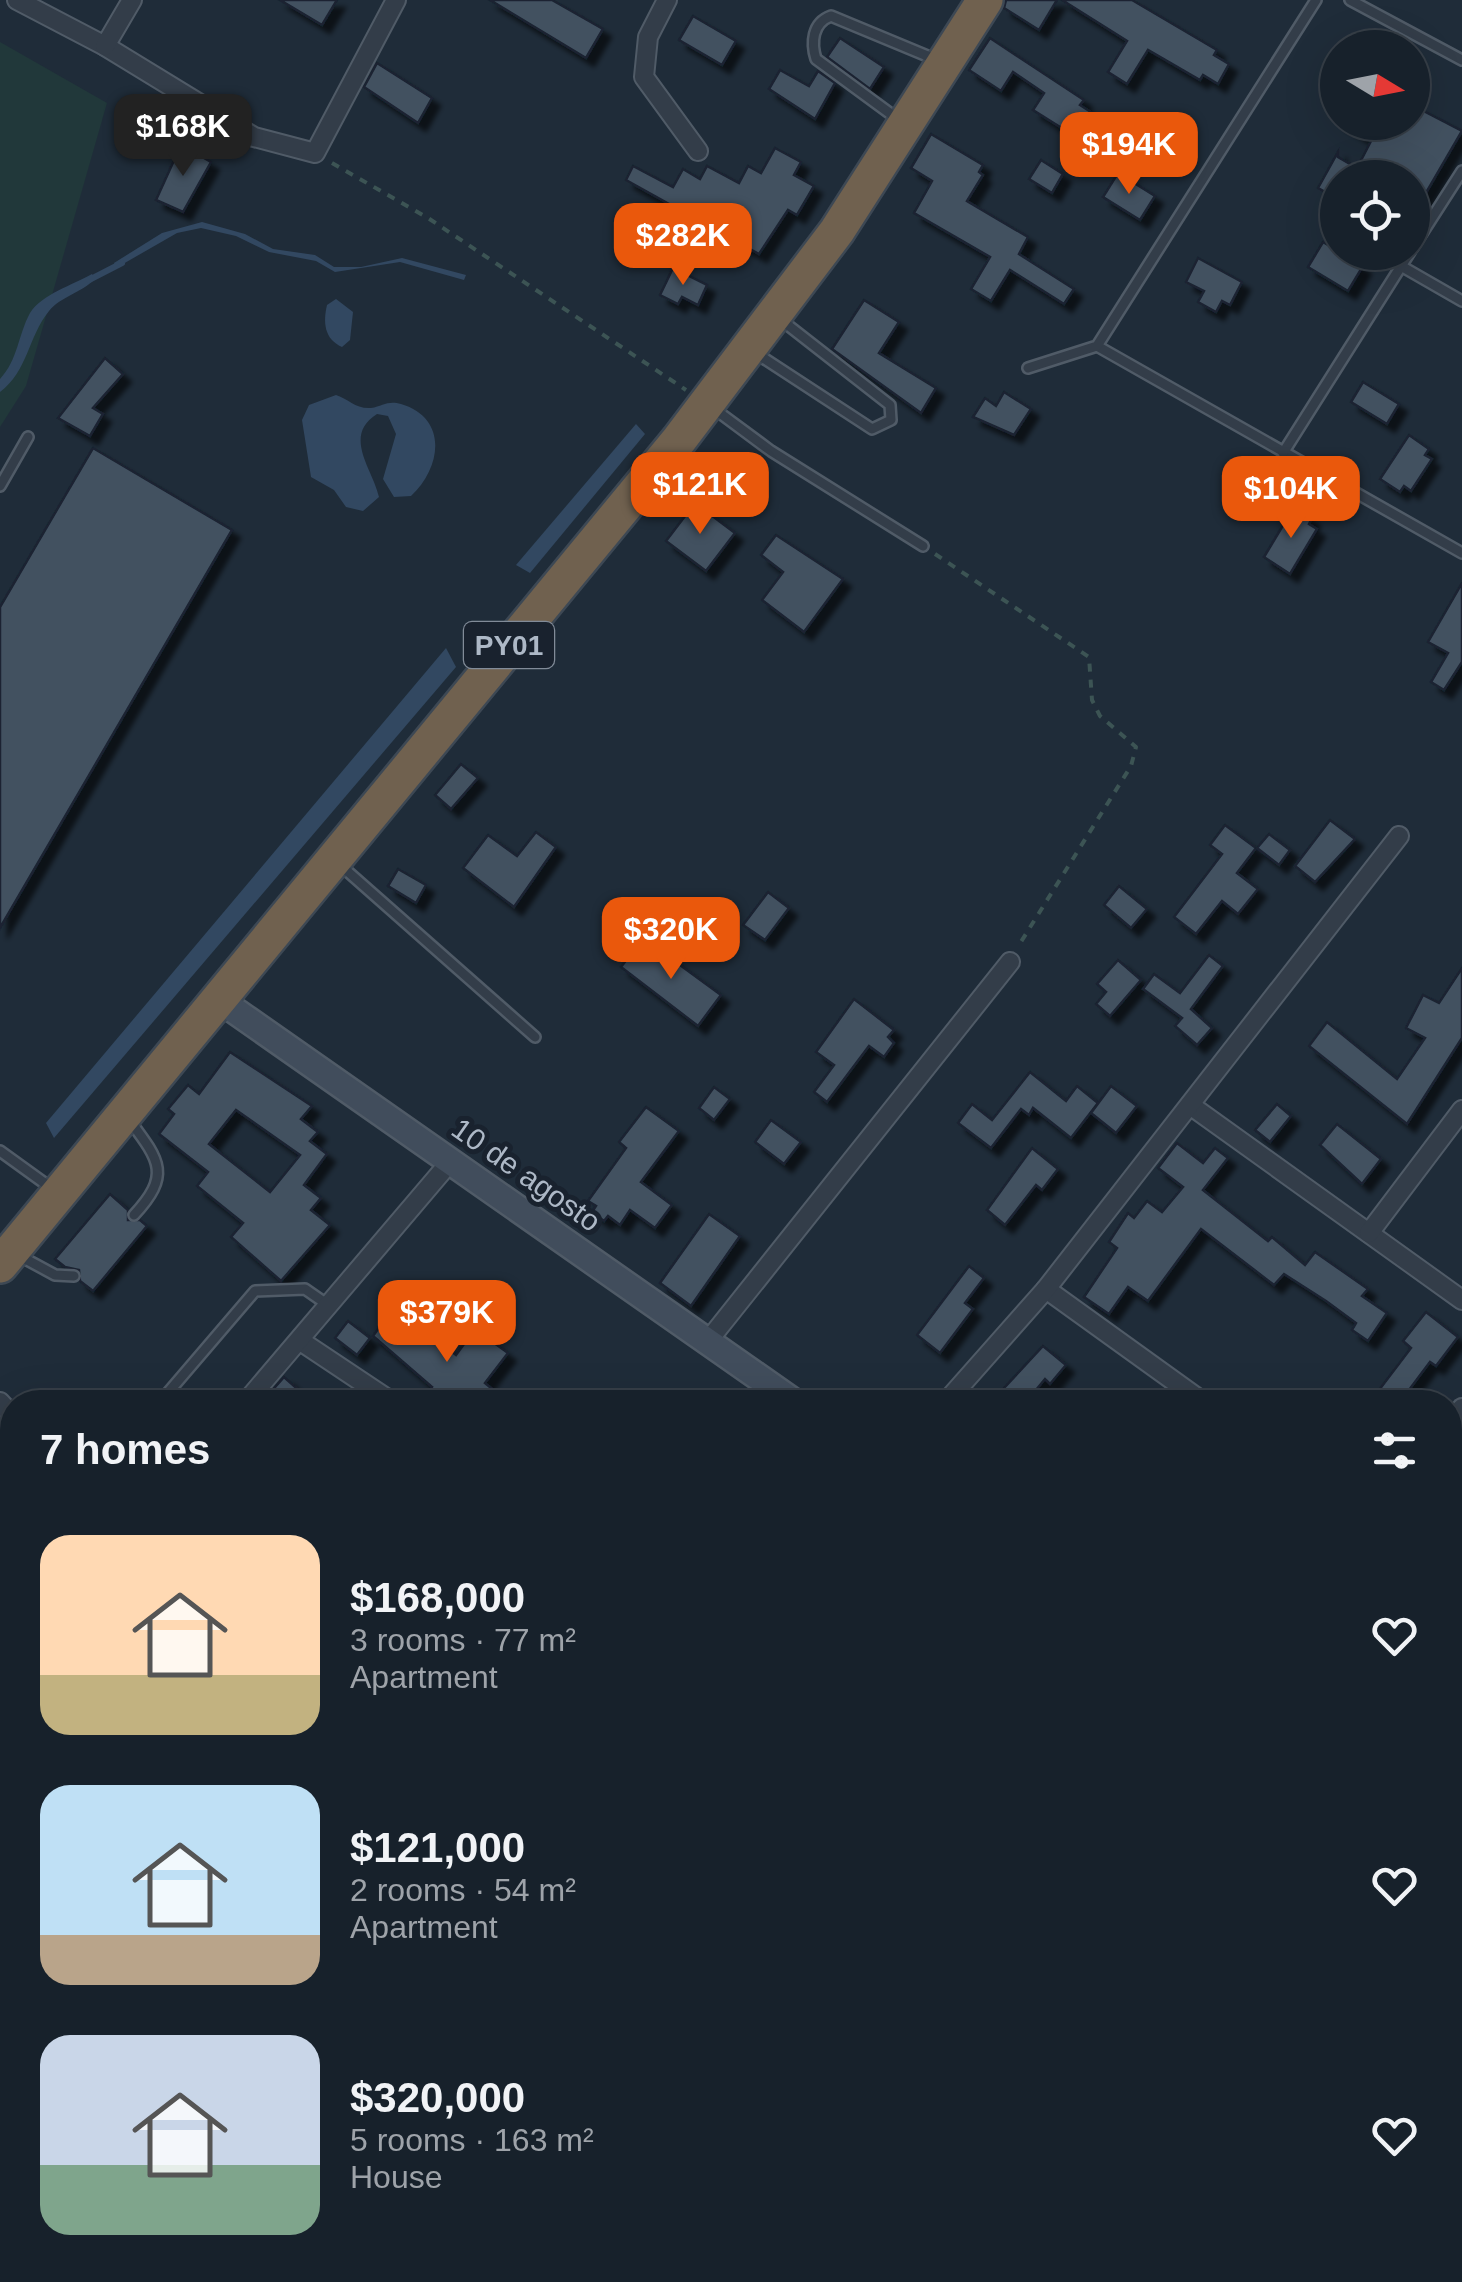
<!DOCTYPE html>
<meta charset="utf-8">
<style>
:root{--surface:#17212b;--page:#242e37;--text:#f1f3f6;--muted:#9ea3a9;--line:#363e47;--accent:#ea580c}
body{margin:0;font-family:Arial,sans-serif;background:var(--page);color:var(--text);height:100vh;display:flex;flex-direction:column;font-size:38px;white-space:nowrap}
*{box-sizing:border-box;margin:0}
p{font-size:32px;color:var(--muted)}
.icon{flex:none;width:55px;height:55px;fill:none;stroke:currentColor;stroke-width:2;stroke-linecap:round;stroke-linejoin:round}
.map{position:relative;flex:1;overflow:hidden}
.sheet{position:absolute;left:0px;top:1390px;width:1462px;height:892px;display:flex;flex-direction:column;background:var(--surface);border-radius:40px 40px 0 0;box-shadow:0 10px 40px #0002,0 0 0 2px var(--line)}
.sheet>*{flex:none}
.needle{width:65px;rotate:100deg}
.tools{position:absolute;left:1320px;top:30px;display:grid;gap:20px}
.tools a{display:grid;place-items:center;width:110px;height:110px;border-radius:50%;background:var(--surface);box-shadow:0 10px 40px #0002,0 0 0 2px var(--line);font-size:50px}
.price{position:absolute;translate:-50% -85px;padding:0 22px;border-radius:20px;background:var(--accent);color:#fff;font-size:32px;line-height:65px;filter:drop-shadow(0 2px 5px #0008)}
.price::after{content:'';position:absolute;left:50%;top:60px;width:30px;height:22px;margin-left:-15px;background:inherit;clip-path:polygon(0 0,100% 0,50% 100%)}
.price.selected{background:#222;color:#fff}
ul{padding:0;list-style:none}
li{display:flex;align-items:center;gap:30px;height:250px;padding:0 40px}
li span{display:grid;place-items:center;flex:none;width:280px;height:200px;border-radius:30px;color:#555}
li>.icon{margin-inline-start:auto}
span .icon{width:120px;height:120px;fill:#fffc;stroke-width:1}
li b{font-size:42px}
h2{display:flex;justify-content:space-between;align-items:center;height:120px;padding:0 40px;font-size:42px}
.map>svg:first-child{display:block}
.green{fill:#21383a}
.water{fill:#324861}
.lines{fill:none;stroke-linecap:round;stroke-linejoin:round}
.stream{stroke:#324861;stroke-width:6}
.building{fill:#425161;stroke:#1a2430;stroke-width:2.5;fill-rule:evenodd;filter:url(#shadow)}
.lane-casing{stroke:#505b67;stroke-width:14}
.street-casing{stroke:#505b67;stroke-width:22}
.secondary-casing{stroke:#505b67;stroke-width:30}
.highway-casing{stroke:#3d4854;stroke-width:40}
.path{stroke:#3c5454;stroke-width:4;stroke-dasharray:8 8;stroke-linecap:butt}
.lane{stroke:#333d49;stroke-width:9}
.street{stroke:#333d49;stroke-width:18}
.secondary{stroke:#414d5c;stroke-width:25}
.highway{stroke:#70614f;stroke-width:35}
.labels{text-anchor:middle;stroke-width:10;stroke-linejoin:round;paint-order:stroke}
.shield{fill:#19222e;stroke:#818b98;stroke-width:2.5}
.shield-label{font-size:28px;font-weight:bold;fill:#adb8c6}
.street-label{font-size:30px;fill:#adb8c6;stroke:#19222e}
</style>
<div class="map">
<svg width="1462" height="2282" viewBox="0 0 1462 2282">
<defs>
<filter id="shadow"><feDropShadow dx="8" dy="8" stdDeviation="2.5" flood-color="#0009"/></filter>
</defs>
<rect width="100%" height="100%" fill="#1f2c39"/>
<polygon class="green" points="0,42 107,103 26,386 0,427"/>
<g class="water">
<polygon points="202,222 245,234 273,249 315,255 334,267 361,267 402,258 466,275 464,280 400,262 335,272 316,261 269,252 236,236 201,228 177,233 116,268 114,263 162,233"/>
<path d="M92,274L95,279C81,293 60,297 49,311C28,337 28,371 0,392V379C18,360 18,335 30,313C42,294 73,285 92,274Z"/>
<path d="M336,299L353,312L350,340L342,347C324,339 323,322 327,305Z"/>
<path d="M336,395C349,399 355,409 371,408C383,406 388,400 401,404C448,418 442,467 411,496L394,497L383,479L396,434L388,416L377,414C342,436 373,469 379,497L363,511L346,507L334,490L311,477L302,420L309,405Z"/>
<polygon points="636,424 645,434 530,573 516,565"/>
<polygon points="446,648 456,667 54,1138 46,1123"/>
</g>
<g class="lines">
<polyline class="stream" points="89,280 122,263"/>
</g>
<g class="building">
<polygon points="280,0 337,0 322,25"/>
<polygon points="490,0 552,0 603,29 586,58"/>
<polygon points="1006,0 1057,0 1039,30 1004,8"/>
<polygon points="1062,0 1132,0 1217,50 1214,55 1229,64 1218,84 1203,75 1200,80 1148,50 1127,84 1108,72 1127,41"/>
<polygon points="693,16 736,41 722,65 679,40"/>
<polygon points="840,38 884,67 870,89 827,57"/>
<polygon points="990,38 1084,100 1080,105 1111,125 1095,149 1033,110 1044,93 1013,72 1001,91 969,70"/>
<polygon points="377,63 432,98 418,123 364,87"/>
<polygon points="780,70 809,86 818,71 835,83 815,119 769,89"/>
<polygon points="1412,105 1462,131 1412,217 1412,178 1338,178 1338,199 1318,188 1338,152 1338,157 1357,168 1371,141 1340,122 1412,122"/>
<polygon points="931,134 983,165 979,172 983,175 967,201 1028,237 1019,254 1074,289 1064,304 1010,270 991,301 971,289 990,257 914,213 932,181 911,168"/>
<polygon points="181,145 211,162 183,212 156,200"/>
<polygon points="775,148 801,162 794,175 814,186 797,215 788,210 759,254 626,180 633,166 673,187 683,169 700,179 707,166 739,183 748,166 761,173"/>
<polygon points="1041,160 1063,174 1052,193 1029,179"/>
<polygon points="1118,173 1155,196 1140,220 1103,197"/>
<polygon points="1323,242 1363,266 1348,291 1308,267"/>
<polygon points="1198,258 1242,282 1230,305 1222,301 1216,312 1198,302 1204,291 1186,282"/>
<polygon points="673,268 707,285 698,305 682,297 678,304 660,295"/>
<polygon points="864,300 899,322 879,353 936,388 921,413 832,349"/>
<polygon points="105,358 123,374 93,408 103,414 90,436 58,418"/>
<polygon points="1363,382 1399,404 1387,424 1351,402"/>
<polygon points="1004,392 1031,409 1014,435 973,417 985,398 996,406"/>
<polygon points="1409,435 1429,449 1425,455 1432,459 1411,491 1404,486 1400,492 1380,479"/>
<polygon points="93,448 232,530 0,928 0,607"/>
<polygon points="695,503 735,533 706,571 666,541"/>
<polygon points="1294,507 1312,518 1309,524 1317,529 1290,574 1264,557"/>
<polygon points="776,535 843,579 804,632 762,600 783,572 761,555"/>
<polygon points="1462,583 1462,662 1444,690 1431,682 1448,653 1428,642"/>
<polygon points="461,764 478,778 451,809 435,795"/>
<polygon points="1330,820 1355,839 1315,882 1295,866"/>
<polygon points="1225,825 1256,848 1237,873 1258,889 1238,914 1222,901 1196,934 1174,917 1222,854 1210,845"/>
<polygon points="536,832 556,847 514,907 463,868 488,835 517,856"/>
<polygon points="1269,834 1290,850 1279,865 1257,848"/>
<polygon points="398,869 426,885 416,903 388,886"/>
<polygon points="1119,886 1147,909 1131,928 1104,905"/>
<polygon points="768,892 789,908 765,940 743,925"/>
<polygon points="643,938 721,995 698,1026 621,967"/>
<polygon points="1209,955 1223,966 1191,1009 1212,1028 1197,1045 1175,1026 1182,1018 1143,989 1154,974 1180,993"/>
<polygon points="1118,960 1141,980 1110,1016 1096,1004 1106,992 1097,984"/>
<polygon points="1462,968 1462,1038 1407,1124 1309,1046 1327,1022 1397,1079 1425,1038 1406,1028 1423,995 1439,1003"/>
<polygon points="854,999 894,1030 888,1037 894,1043 884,1057 869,1046 827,1102 814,1092 834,1065 816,1052"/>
<path d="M230,1052L312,1106L301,1119L318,1132L310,1141L327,1154L304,1185L321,1198L311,1210L330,1225L281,1281L231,1237L243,1223L197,1186L208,1172L159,1134L174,1114L168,1109L188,1085L199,1094ZM236,1110L300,1155L270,1192L209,1144Z"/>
<polygon points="1030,1072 1066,1101 1077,1086 1098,1103 1071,1138 1033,1108 1029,1115 1021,1109 991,1148 958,1123 972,1104 992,1120"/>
<polygon points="1111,1086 1137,1106 1116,1133 1091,1113"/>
<polygon points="714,1087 730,1099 714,1120 699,1108"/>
<polygon points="1277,1104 1291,1116 1270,1142 1255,1130"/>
<polygon points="646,1107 679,1131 641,1182 672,1205 655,1228 630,1210 620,1225 608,1216 604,1221 592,1212 596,1206 588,1201 626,1148 619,1142"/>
<polygon points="771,1120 801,1142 784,1164 755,1142"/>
<polygon points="1337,1124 1381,1159 1362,1184 1320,1145"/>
<polygon points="1177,1143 1203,1163 1215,1148 1228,1158 1203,1190 1268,1241 1272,1237 1305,1265 1315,1252 1368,1289 1362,1296 1387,1313 1368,1341 1352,1330 1356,1323 1326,1301 1284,1274 1274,1285 1201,1229 1148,1301 1128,1287 1109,1314 1084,1297 1117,1248 1109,1242 1128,1213 1134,1218 1147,1201 1162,1212 1183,1187 1158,1168"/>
<polygon points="1032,1148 1058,1169 1042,1190 1036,1185 1005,1225 987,1210"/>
<polygon points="110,1194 128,1210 128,1220 140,1220 147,1226 93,1291 80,1281 79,1270 65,1267 55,1259"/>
<polygon points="709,1214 740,1236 691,1306 660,1283"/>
<polygon points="969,1266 984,1278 965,1303 973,1309 940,1353 917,1335"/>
<polygon points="1426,1312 1458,1337 1436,1366 1430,1362 1400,1402 1395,1402 1379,1390 1411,1348 1403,1341"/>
<polygon points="386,1318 420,1343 428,1333 456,1355 475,1329 508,1353 485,1383 508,1402 421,1402 432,1387 373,1336"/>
<polygon points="348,1321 370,1338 357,1355 335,1338"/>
<polygon points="1043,1346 1066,1365 1050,1384 1045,1379 1026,1402 991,1402"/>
<polygon points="284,1377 312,1402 262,1402"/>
</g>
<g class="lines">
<g class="lane-casing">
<g id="lane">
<polyline points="1350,0 1462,60"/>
<path d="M899,120L816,59C811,43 812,23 831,16L937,60"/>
<polyline points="1412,249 1462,171"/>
<polyline points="1401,266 1462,301"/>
<polyline points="1097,346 1462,553"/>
<polyline points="754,352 872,429 891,420 890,405 780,319"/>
<polyline points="1028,368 1097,346 1316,0"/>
<polyline points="713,408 771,451 923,546"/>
<polyline points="1283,453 1410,252"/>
<polyline points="0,486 28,437"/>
<polyline points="338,863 535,1037"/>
<path d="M130,1121C160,1161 171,1175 134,1215"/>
<polyline points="0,1151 54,1190"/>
<polyline points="18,1255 55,1275 74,1276"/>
<polyline points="160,1402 255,1291 305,1289 328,1305"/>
<polyline points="0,2058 12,2071"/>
<polyline points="204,2270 215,2282"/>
<polyline points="1248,2270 1267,2282"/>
</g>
</g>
<g class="street-casing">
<g id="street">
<polyline points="17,0 105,46 254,137 315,153 396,0"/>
<polyline points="667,0 648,37 644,77 698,151"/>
<polyline points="105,46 132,0"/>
<polyline points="1190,1105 1462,1300"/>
<polyline points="1369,1233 1462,1110"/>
<polyline points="1046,1289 1203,1402"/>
<polyline points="708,1341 1010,962"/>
<polyline points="302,1342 392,1402"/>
<polyline points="0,1402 12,1415"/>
<polyline points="246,1402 450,1162"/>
<polyline points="946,1402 1046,1289 1399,836"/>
<polyline points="1450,1422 1462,1408"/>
<polyline points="1450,2156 1462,2163"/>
<polyline points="1070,2270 1083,2282"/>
<polyline points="566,2282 574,2270"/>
</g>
</g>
<g class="secondary-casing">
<g id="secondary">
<polyline points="221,1001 794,1402"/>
<polyline points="1450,1843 1462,1850"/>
<polyline points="1450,1895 1462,1878"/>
<polyline points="1162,2282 1171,2270"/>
</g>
</g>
<g class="highway-casing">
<polyline id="highway" points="0,1265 679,440 837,231 985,0"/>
</g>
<g class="path">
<polyline points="332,163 428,218 686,390"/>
<polyline points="935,554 1089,657 1092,700 1100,716 1136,747 1131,766 1019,945"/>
</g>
<use href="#lane" class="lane"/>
<use href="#street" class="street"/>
<use href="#secondary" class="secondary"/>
<use href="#highway" class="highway"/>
</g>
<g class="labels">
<rect class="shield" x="464" y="622" width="90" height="46" rx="8"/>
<g class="shield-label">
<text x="509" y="655">PY01</text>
</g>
<g class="street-label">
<text transform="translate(526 1175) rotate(35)" y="10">10 de agosto</text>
</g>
</g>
</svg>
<div class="tools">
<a><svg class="needle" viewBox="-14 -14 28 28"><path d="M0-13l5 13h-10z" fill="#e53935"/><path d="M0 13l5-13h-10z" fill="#9ea3a9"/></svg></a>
<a><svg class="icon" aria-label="locate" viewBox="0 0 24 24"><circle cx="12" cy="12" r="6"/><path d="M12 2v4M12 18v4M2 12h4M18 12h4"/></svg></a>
</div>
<b class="price selected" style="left:183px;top:179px">$168K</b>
<b class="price" style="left:1129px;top:197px">$194K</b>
<b class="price" style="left:683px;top:288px">$282K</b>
<b class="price" style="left:700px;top:537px">$121K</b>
<b class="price" style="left:1291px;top:541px">$104K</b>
<b class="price" style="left:671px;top:982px">$320K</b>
<b class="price" style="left:447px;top:1365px">$379K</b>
<section class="sheet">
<h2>7 homes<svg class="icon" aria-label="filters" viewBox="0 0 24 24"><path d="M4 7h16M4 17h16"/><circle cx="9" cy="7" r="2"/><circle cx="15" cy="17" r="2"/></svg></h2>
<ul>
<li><span style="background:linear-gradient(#ffd9b3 70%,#c2b280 0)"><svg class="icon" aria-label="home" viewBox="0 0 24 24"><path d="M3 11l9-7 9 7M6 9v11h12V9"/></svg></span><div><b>$168,000</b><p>3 rooms · 77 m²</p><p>Apartment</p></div><svg class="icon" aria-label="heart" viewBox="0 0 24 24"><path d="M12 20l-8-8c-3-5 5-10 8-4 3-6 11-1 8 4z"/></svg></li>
<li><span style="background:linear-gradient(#bfe0f5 75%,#b9a48a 0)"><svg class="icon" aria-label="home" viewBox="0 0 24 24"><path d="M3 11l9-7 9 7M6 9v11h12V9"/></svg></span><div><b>$121,000</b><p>2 rooms · 54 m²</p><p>Apartment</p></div><svg class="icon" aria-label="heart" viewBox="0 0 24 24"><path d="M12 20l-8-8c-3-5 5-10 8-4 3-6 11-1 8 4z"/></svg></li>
<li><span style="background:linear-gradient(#c9d6e8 65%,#7fa58c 0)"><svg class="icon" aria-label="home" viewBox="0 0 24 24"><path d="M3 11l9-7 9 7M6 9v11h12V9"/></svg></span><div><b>$320,000</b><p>5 rooms · 163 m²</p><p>House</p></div><svg class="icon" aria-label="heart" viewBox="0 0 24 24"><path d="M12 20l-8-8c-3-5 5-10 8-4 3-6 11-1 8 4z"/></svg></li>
</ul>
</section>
</div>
